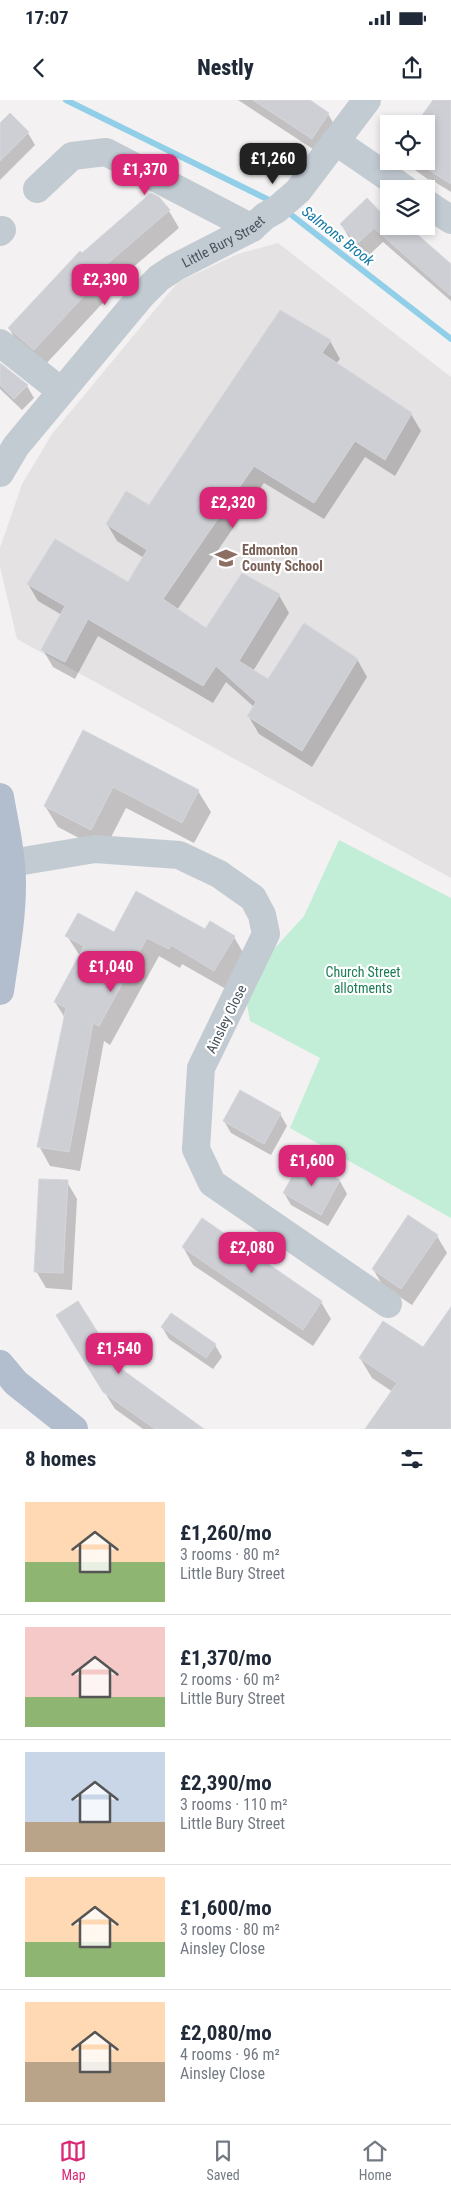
<!DOCTYPE html>
<meta charset="utf-8">
<style>
:root{--surface:#fff;--page:#f6f6f7;--text:#1f2937;--muted:#747a83;--line:#e0e1e3;--accent:#db2777}
body{margin:0;font-family:"Roboto Condensed",sans-serif;background:var(--page);color:var(--text);height:100vh;display:flex;flex-direction:column;font-size:19px;white-space:nowrap}
*{box-sizing:border-box;margin:0}
p{font-size:16px;color:var(--muted)}
.icon{flex:none;width:28px;height:28px;fill:none;stroke:currentColor;stroke-width:2;stroke-linecap:round;stroke-linejoin:round}
.map{position:relative;height:1329px;overflow:hidden}
.panel{display:flex;flex-direction:column;background:var(--surface);flex:1}
.panel>*{flex:none}
.controls{position:absolute;left:380px;top:15px;display:grid;gap:10px}
.controls a{display:grid;place-items:center;width:55px;height:55px;border-radius:0px;background:var(--surface);box-shadow:0 2px 8px #0003;font-size:25px}
.price{position:absolute;translate:-50% -42px;padding:0 11px;border-radius:10px;background:var(--accent);color:#fff;font-size:16px;line-height:32px;filter:drop-shadow(0 1px 2px #0008)}
.price::after{content:'';position:absolute;left:50%;top:30px;width:15px;height:11px;margin-left:-8px;background:inherit;clip-path:polygon(0 0,100% 0,50% 100%)}
.price.active{background:#222;color:#fff}
ul{padding:0;list-style:none}
li{display:flex;align-items:center;gap:15px;height:125px;padding:0 25px}
li+li{border-top:1px solid var(--line)}
li span{display:grid;place-items:center;flex:none;width:140px;height:100px;border-radius:0px;color:#555}
li>.icon{margin-inline-start:auto}
span .icon{width:60px;height:60px;fill:#fffc;stroke-width:1}
li b{font-size:21px}
h2{display:flex;justify-content:space-between;align-items:center;height:60px;padding:0 25px;font-size:21px}
.status{display:flex;justify-content:space-between;align-items:center;height:35px;padding:0 25px;background:var(--surface);direction:ltr}
.status svg{height:14px;fill:currentColor}
header{display:flex;justify-content:space-between;align-items:center;height:65px;padding:0 25px;background:var(--surface);font-size:22px;font-weight:800}
.dock{display:flex;justify-content:space-around;align-items:center;height:70px;border-top:1px solid var(--line);background:var(--surface);font-size:14px;color:var(--muted)}
.dock a{display:grid;justify-items:center;gap:2px}
.dock .active{color:var(--accent)}
.map>svg:first-child{display:block}
.education{fill:#e4e2e2}
.green{fill:#c2eed7}
.shadow{fill:#0003}
.lines{fill:none;stroke-linecap:round;stroke-linejoin:round}
.stream{stroke:#91cee8;stroke-width:6}
.building{fill:#cecfd5;stroke:#d5d6dc}
.minor{stroke:#c2cad2;stroke-width:28}
.major{stroke:#b2bdce;stroke-width:28}
.labels{text-anchor:middle;stroke-width:4.5;stroke-linejoin:round;paint-order:stroke}
.street-label{font-size:14px;fill:#49525d;stroke:#fff}
.education-label{font-size:14px;font-weight:bold;fill:#785e54;stroke:#fff;text-anchor:start}
.park-label{font-size:14px;fill:#1c7d56;stroke:#fff}
.water-label{font-size:15px;font-style:italic;fill:#1379a6;stroke:#fff}
</style>
<div class="status"><b>17:07</b><svg viewBox="0 0 49 12"><path d="M0 12V9h3v3zM5 12V6h3v6zM10 12V3h3v9zM15 12V0h3v12zM26 1h20v11H26zM47 4h2v5h-2z"/></svg></div>
<header><svg class="icon" aria-label="back" viewBox="0 0 24 24"><path d="M15 5l-7 7 7 7"/></svg>Nestly<svg class="icon" aria-label="share" viewBox="0 0 24 24"><path d="M12 15V3M7 8l5-5 5 5M5 13v7h14v-7"/></svg></header>
<div class="map">
<svg width="451" height="1329" viewBox="0 0 451 1329">
<rect width="100%" height="100%" fill="#f3f1f1"/>
<polygon class="education" points="278,143 451,277 451,778 17,539 0,467 0,448 22,384 52,334 178,182 238,154"/>
<polygon class="green" points="339,740 451,798 451,1118 290,1028 320,958 250,921 243,883 304,816"/>
<g class="shadow">
<polygon points="238,0 308,0 328,14 338,31 322,55"/>
<polygon points="435,0 451,0 451,92 430,79 429,80 408,65 406,61 426,61"/>
<polygon points="0,25 28,33 35,45 0,80"/>
<polygon points="169,111 179,128 110,187 113,192 44,266 19,246 9,228 82,155"/>
<polygon points="341,124 389,126 403,138 451,167 451,201 383,142 367,157 350,139"/>
<polygon points="281,211 330,241 340,259 336,264 411,314 421,331 395,376 365,357 324,419 264,383 177,510 206,530 279,495 289,513 253,571 268,581 357,559 367,577 312,667 259,634 249,617 254,607 226,582 213,603 98,536 75,579 53,567 43,550 62,515 38,501 28,484 128,483 144,458 117,441 107,424 149,406"/>
<polygon points="0,270 27,286 34,298 22,310 0,289"/>
<polygon points="84,631 198,691 211,712 194,743 126,708 104,751 58,727 45,706"/>
<polygon points="206,831 234,837 245,856 226,889 182,864 180,868 159,856 110,945 104,941 80,1071 50,1066 39,1046 65,918 55,902 80,856 67,836"/>
<polygon points="280,1014 287,1026 271,1055 231,1033 224,1021"/>
<polygon points="302,1061 340,1081 347,1094 328,1126 291,1105 284,1093"/>
<polygon points="67,1082 77,1099 72,1190 46,1188 36,1171"/>
<polygon points="437,1136 447,1153 412,1205 383,1186 373,1169"/>
<polygon points="183,1147 321,1202 331,1219 313,1246 193,1165"/>
<polygon points="451,1209 451,1329 366,1329 393,1292 372,1278 360,1258 423,1249"/>
<polygon points="162,1227 215,1245 222,1257 213,1269 169,1239"/>
<polygon points="67,1232 119,1269 202,1329 143,1329 115,1309"/>
</g>
<g class="lines">
<g class="stream">
<polyline points="66,0 275,103"/>
<polyline points="285,110 451,239"/>
</g>
</g>
<g class="building">
<polygon points="253,0 310,0 329,13 312,39"/>
<polygon points="433,0 451,0 451,84 426,68 426,24 416,24"/>
<polygon points="10,13 29,32 0,61 0,23"/>
<polygon points="151,93 159,97 170,110 100,170 104,174 34,250 8,228 80,151 82,153"/>
<polygon points="367,98 389,121 389,126 394,126 403,136 410,128 451,164 451,196 374,128 358,143 340,124"/>
<polygon points="280,210 331,240 322,253 412,313 385,360 355,341 314,403 254,366 163,499 206,528 242,473 280,494 239,561 268,579 304,523 358,559 302,651 247,616 256,602 216,566 203,586 88,519 65,562 41,550 65,506 27,484 55,439 128,482 147,450 106,424 126,391 149,405"/>
<polygon points="0,263 28,285 14,299 0,285"/>
<polygon points="83,630 199,690 182,723 113,687 91,730 44,706"/>
<polygon points="136,791 205,829 210,821 235,836 214,871 171,845 169,849 147,838 99,926 93,923 69,1052 37,1047 66,908 54,902 84,846 65,836 78,813 114,832"/>
<polygon points="240,990 281,1013 264,1044 223,1021"/>
<polygon points="302,1059 340,1080 321,1115 283,1093"/>
<polygon points="39,1079 68,1080 63,1173 34,1172"/>
<polygon points="408,1115 438,1135 401,1189 372,1169"/>
<polygon points="202,1118 322,1201 303,1230 182,1147"/>
<polygon points="78,1201 120,1268 204,1329 155,1329 103,1292 56,1215"/>
<polygon points="451,1207 451,1329 365,1329 397,1283 359,1258 383,1221 423,1247"/>
<polygon points="171,1213 216,1244 206,1258 161,1227"/>
</g>
<g class="lines">
<g class="minor">
<polyline points="335,41 405,89"/>
<polyline points="37,89 72,56 106,52 252,128"/>
<polyline points="426,103 451,120"/>
<polyline points="0,132 2,130"/>
<polyline points="0,243 61,291"/>
<path id="s1" d="M0,373L16,346L142,195L159,178L174,168L252,128L265,116L276,110L298,91L367,0"/>
<polyline points="11,763 95,749 179,755 219,774 253,798 262,815 266,834 201,968 196,1049 212,1083 388,1204"/>
</g>
<g class="major">
<path d="M0,697C5,726 12,755 12,785C12,820 5,856 0,891"/>
<polyline points="0,1264 16,1283 74,1329"/>
</g>
</g>
<defs>
<g id="school-bare" transform="scale(1.725)"><path d="M0-5L7-2L0 1L-7-2ZM-4 1L0 2.5L4 1V4Q0 6-4 4Z" fill="#8d6e63" stroke="#fff" stroke-width="2.5" paint-order="stroke"/></g>
</defs>
<g fill-rule="evenodd">
<use href="#school-bare" x="226" y="458"/>
</g>
<g class="labels">
<g class="street-label">
<text dy="5" stroke="none"><textPath href="#s1" startOffset="326">Little Bury Street</textPath></text>
<text transform="translate(226 919) rotate(-64)" y="5">Ainsley Close</text>
</g>
<g class="education-label">
<text x="242" y="455">Edmonton<tspan x="242" dy="16">County School</tspan></text>
</g>
<g class="park-label">
<text x="363" y="877">Church Street<tspan x="363" dy="16">allotments</tspan></text>
</g>
<g class="water-label">
<text transform="translate(338 136) rotate(38)" y="5">Salmons Brook</text>
</g>
</g>
</svg>
<div class="controls">
<a><svg class="icon" aria-label="locate" viewBox="0 0 24 24"><circle cx="12" cy="12" r="6"/><path d="M12 2v4M12 18v4M2 12h4M18 12h4"/></svg></a>
<a><svg class="icon" aria-label="layers" viewBox="0 0 24 24"><path d="M12 4l9 5-9 5-9-5zM3 14l9 5 9-5"/></svg></a>
</div>
<b class="price active" style="left:273px;top:85px">£1,260</b>
<b class="price" style="left:145px;top:96px">£1,370</b>
<b class="price" style="left:105px;top:206px">£2,390</b>
<b class="price" style="left:233px;top:429px">£2,320</b>
<b class="price" style="left:111px;top:893px">£1,040</b>
<b class="price" style="left:312px;top:1087px">£1,600</b>
<b class="price" style="left:252px;top:1174px">£2,080</b>
<b class="price" style="left:119px;top:1275px">£1,540</b>
</div>
<section class="panel">
<h2>8 homes<svg class="icon" aria-label="filters" viewBox="0 0 24 24"><path d="M4 7h16M4 17h16"/><circle cx="9" cy="7" r="2"/><circle cx="15" cy="17" r="2"/></svg></h2>
<ul>
<li><span style="background:linear-gradient(#ffd9b3 60%,#8fb573 0)"><svg class="icon" aria-label="home" viewBox="0 0 24 24"><path d="M3 11l9-7 9 7M6 9v11h12V9"/></svg></span><div><b>£1,260/mo</b><p>3 rooms · 80 m²</p><p>Little Bury Street</p></div></li>
<li><span style="background:linear-gradient(#f6c9c9 70%,#8fb573 0)"><svg class="icon" aria-label="home" viewBox="0 0 24 24"><path d="M3 11l9-7 9 7M6 9v11h12V9"/></svg></span><div><b>£1,370/mo</b><p>2 rooms · 60 m²</p><p>Little Bury Street</p></div></li>
<li><span style="background:linear-gradient(#c9d6e8 70%,#b9a48a 0)"><svg class="icon" aria-label="home" viewBox="0 0 24 24"><path d="M3 11l9-7 9 7M6 9v11h12V9"/></svg></span><div><b>£2,390/mo</b><p>3 rooms · 110 m²</p><p>Little Bury Street</p></div></li>
<li><span style="background:linear-gradient(#ffd9b3 65%,#8fb573 0)"><svg class="icon" aria-label="home" viewBox="0 0 24 24"><path d="M3 11l9-7 9 7M6 9v11h12V9"/></svg></span><div><b>£1,600/mo</b><p>3 rooms · 80 m²</p><p>Ainsley Close</p></div></li>
<li><span style="background:linear-gradient(#ffd9b3 60%,#b9a48a 0)"><svg class="icon" aria-label="home" viewBox="0 0 24 24"><path d="M3 11l9-7 9 7M6 9v11h12V9"/></svg></span><div><b>£2,080/mo</b><p>4 rooms · 96 m²</p><p>Ainsley Close</p></div></li>
</ul>
</section>
<nav class="dock">
<a class="active"><svg class="icon" aria-label="map" viewBox="0 0 24 24"><path d="M3 6l6-2 6 2 6-2v14l-6 2-6-2-6 2zM9 4v14M15 6v14"/></svg>Map</a>
<a><svg class="icon" aria-label="saved" viewBox="0 0 24 24"><path d="M7 4h10v16l-5-4-5 4z"/></svg>Saved</a>
<a><svg class="icon" aria-label="home" viewBox="0 0 24 24"><path d="M3 11l9-7 9 7M6 9v11h12V9"/></svg>Home</a>
</nav>
